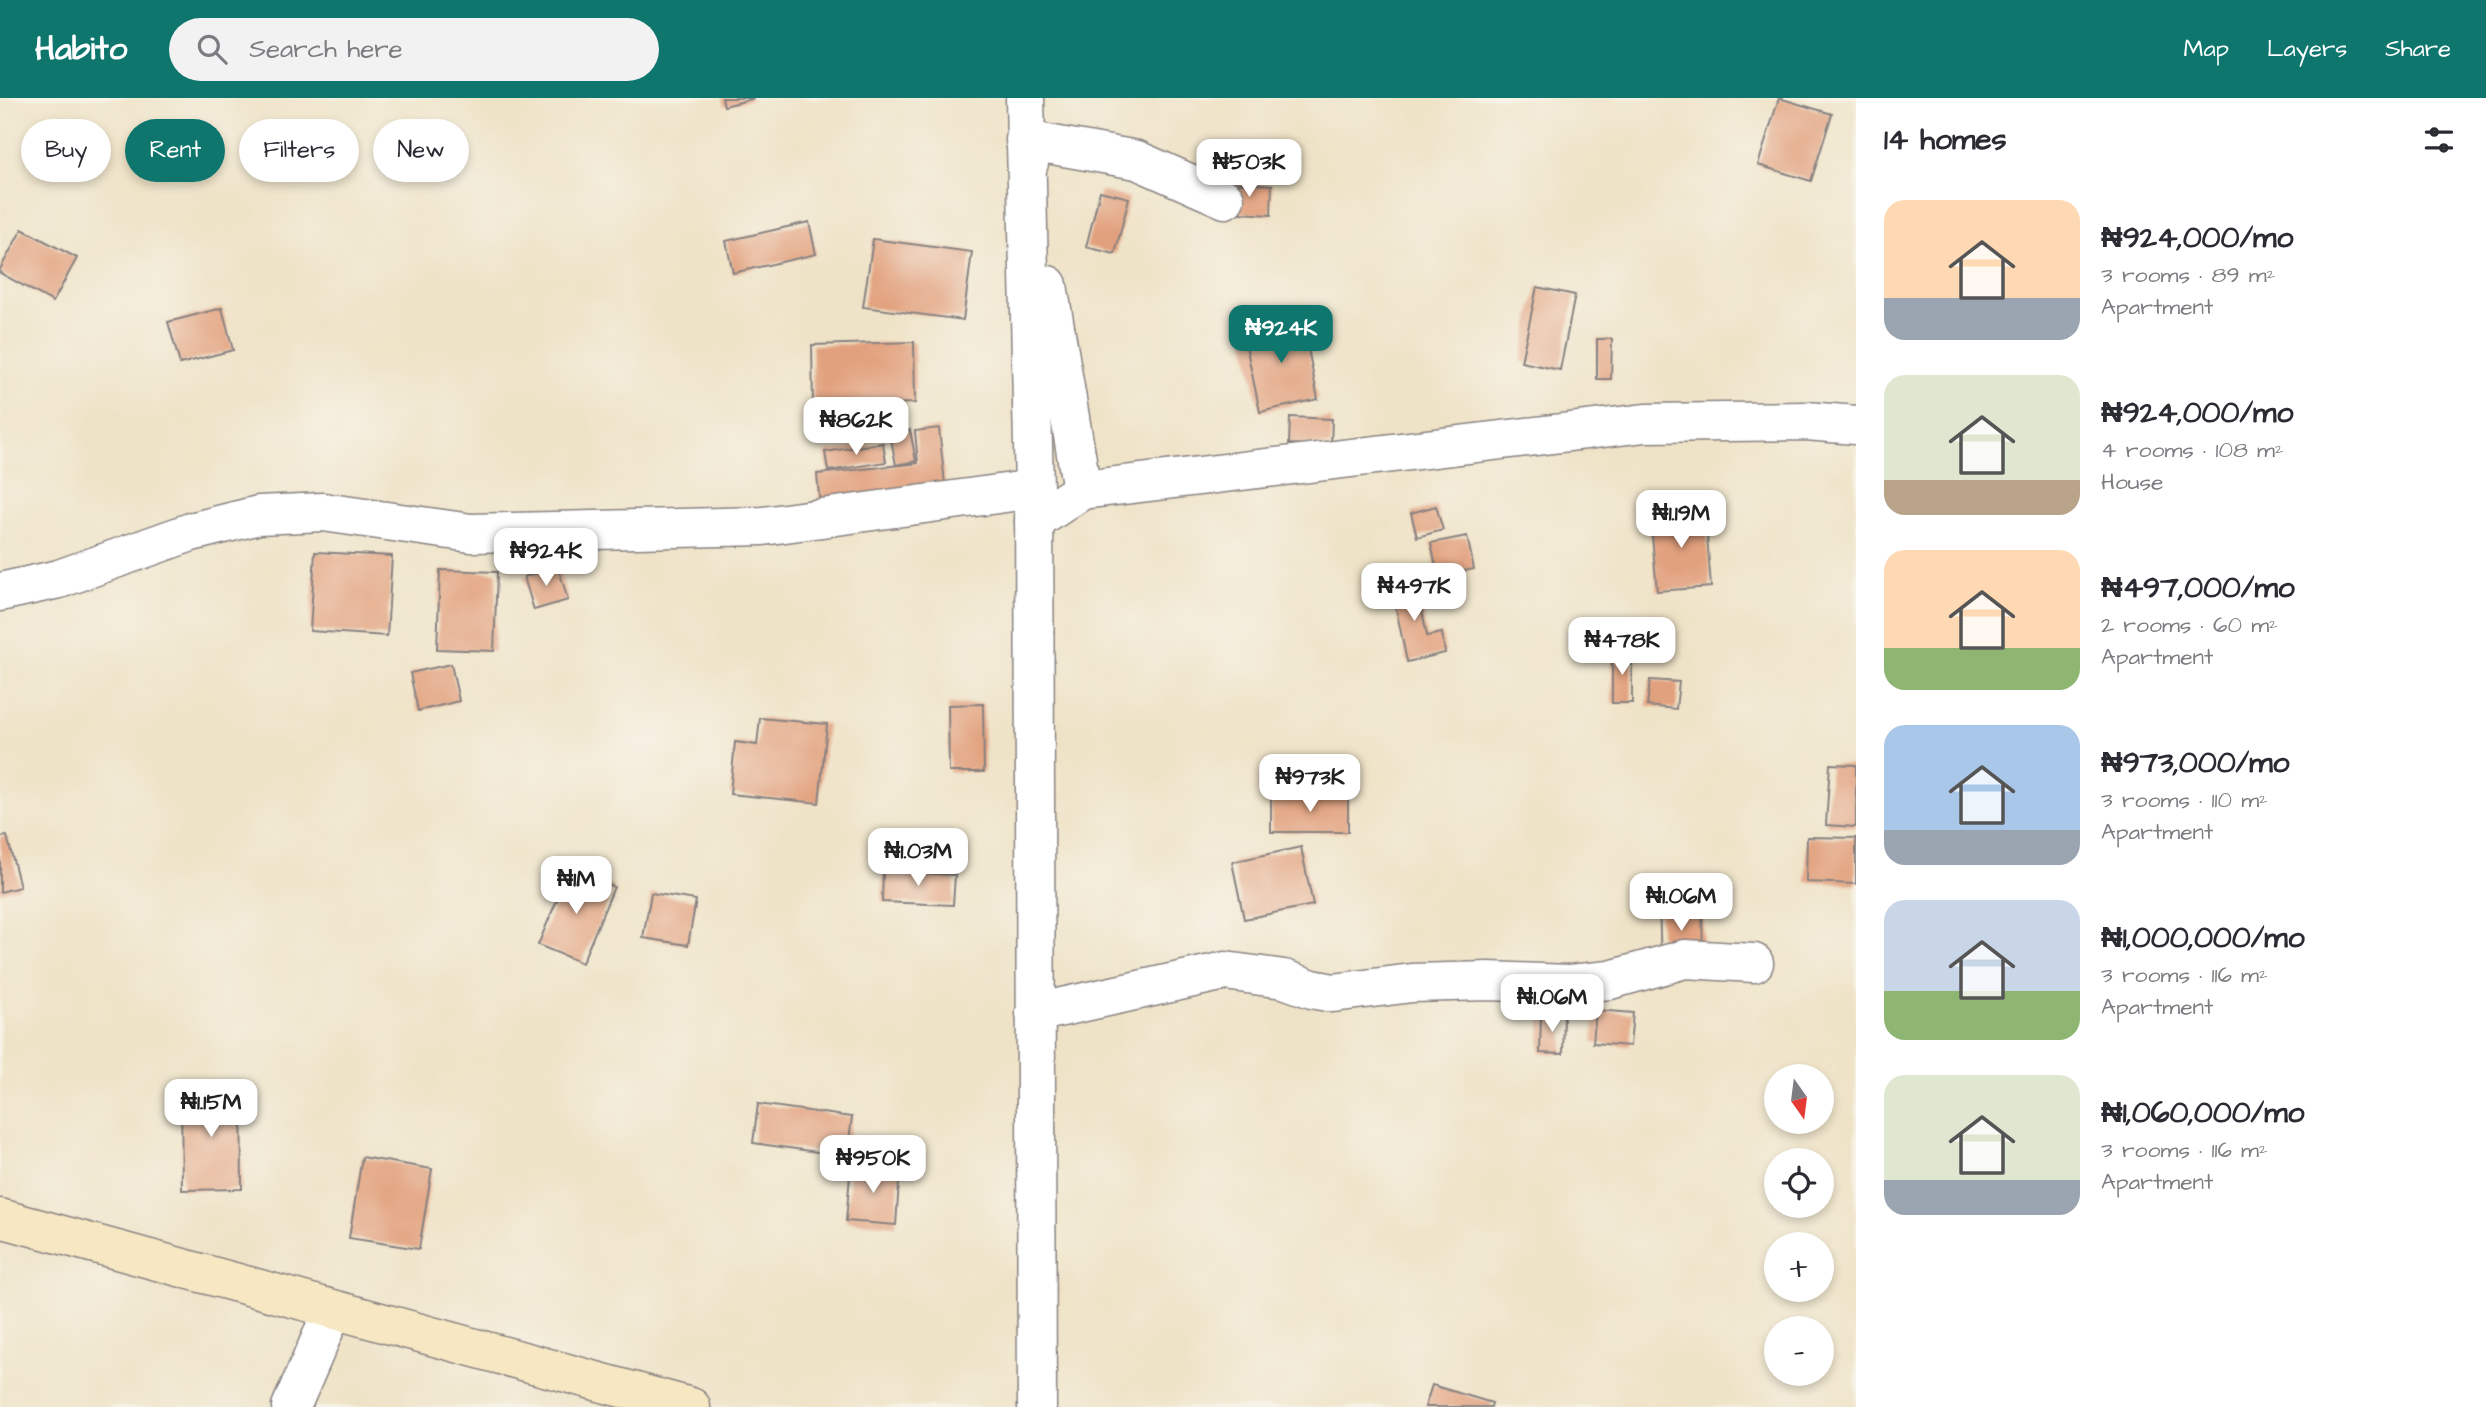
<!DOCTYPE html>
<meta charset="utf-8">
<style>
:root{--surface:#fff;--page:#f2f2f3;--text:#2b2b33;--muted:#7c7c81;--accent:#0f766e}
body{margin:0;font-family:"Architects Daughter",sans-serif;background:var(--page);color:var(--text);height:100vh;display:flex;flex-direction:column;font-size:26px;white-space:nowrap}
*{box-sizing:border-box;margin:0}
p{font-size:23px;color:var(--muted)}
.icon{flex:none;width:38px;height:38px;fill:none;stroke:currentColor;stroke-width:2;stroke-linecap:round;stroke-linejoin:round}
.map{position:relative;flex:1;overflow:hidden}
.drawer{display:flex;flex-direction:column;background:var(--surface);width:630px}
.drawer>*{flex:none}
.top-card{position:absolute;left:21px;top:21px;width:665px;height:63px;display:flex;gap:14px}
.needle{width:46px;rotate:166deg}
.fabs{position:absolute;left:1764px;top:966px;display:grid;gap:14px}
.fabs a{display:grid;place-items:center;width:70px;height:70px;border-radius:50%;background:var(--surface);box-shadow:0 4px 10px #0003;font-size:35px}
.price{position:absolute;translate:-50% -60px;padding:0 16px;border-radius:14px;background:#fff;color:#222;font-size:23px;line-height:46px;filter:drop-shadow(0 2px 4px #0008)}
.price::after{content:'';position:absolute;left:50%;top:42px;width:21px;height:16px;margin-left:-10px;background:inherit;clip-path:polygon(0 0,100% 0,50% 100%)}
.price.on{background:var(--accent);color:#fff}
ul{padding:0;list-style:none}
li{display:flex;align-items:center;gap:21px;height:175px;padding:0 28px}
li span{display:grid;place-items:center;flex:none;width:196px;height:140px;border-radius:21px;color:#555}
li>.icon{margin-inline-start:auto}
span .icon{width:84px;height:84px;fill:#fffc;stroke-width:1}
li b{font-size:30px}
h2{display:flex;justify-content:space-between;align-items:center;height:84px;padding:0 28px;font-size:30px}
.pill{padding:0 24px;border-radius:32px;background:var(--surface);box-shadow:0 4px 10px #0003;font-size:24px;line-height:63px}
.pill.on{background:var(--accent);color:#fff}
header{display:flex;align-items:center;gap:42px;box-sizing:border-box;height:98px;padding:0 35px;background:var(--accent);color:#fff}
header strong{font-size:33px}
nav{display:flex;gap:38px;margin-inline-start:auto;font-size:24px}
.search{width:490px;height:63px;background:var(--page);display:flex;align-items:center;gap:18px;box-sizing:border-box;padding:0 24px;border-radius:38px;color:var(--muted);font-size:26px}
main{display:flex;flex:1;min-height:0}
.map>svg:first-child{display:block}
.building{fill:#e2a17e}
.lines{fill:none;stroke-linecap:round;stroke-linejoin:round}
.street-casing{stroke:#888281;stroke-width:41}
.secondary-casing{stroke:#888281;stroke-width:41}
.street{stroke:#fff;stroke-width:38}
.secondary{stroke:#f7e8c3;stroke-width:38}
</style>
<header>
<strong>Habito</strong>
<div class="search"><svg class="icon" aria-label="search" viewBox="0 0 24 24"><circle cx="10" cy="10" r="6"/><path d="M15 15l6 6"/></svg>Search here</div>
<nav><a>Map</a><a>Layers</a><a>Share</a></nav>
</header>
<main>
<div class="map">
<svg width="1856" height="1309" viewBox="0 0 1856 1309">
<rect width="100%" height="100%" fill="#f7f3e8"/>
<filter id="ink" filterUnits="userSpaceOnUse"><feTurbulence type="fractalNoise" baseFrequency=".0143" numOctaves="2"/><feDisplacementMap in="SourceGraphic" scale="14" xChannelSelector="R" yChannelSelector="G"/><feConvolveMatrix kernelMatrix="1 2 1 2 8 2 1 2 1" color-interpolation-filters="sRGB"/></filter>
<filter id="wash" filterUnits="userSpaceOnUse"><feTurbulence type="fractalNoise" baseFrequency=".00686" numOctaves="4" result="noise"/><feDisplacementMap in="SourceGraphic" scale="28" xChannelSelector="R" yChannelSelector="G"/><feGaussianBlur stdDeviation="1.57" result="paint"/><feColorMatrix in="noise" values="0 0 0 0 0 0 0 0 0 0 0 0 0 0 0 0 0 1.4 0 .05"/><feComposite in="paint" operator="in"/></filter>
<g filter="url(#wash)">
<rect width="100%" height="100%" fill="#efe3c7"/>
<g id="blocks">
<g class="building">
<polygon points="722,0 753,0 753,1 724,8"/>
<polygon points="1779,0 1832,16 1811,83 1758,67"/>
<polygon points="1227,84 1272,87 1271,117 1225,114"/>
<polygon points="1100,93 1129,100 1115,156 1086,149"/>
<polygon points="809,124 816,156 733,175 726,143"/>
<polygon points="22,131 77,160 53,204 0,175 0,171"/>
<polygon points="873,141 972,154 963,222 863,209"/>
<polygon points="1537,189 1575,197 1560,272 1521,264"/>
<polygon points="222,210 233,252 180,266 168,224"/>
<polygon points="1302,220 1318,301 1260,314 1243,233"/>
<polygon points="1597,241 1612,241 1611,281 1597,281"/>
<polygon points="914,244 915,305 813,308 812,247"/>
<polygon points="1290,319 1332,321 1331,348 1289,346"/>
<polygon points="939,330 947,405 821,419 817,376 918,365 915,333"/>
<polygon points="910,332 916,363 896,367 890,336"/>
<polygon points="883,345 886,364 828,373 825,354"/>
<polygon points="1436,408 1443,432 1417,439 1411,415"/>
<polygon points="1705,412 1711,489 1657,493 1650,416"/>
<polygon points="1467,438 1474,471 1438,478 1431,445"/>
<polygon points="315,454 392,458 387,538 310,533"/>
<polygon points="558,469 568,502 534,512 524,479"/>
<polygon points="440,472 497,474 494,553 437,551"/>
<polygon points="1416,481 1427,538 1442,535 1445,555 1407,564 1391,486"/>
<rect x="1612" y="552" width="20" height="53"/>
<polygon points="451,566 459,603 418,613 410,575"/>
<polygon points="1650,582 1679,584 1676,611 1647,608"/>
<polygon points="983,606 984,674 949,674 948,607"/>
<polygon points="760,620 827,626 819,705 730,696 735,644 757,647"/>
<polygon points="1830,666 1856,667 1856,729 1826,727"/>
<rect x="1271" y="699" width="77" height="35"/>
<polygon points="7,738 20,789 0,794 0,739"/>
<polygon points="1807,739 1856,740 1856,786 1806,784"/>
<polygon points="1301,749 1313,807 1244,821 1232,764"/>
<polygon points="570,771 614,789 582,865 538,847"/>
<polygon points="883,773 955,777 953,807 882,804"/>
<polygon points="651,795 696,802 688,847 643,840"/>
<polygon points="1702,799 1703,870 1661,871 1659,800"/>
<polygon points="1596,912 1633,915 1630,948 1593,945"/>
<polygon points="1541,916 1564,917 1563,956 1540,955"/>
<polygon points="181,991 241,991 242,1091 182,1092"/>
<polygon points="758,1006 852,1019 847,1058 753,1045"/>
<polygon points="362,1059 432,1071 419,1151 349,1140"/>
<polygon points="851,1066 900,1070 896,1127 846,1123"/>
<polygon points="1432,1287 1492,1305 1491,1309 1425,1309"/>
</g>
</g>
</g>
<g filter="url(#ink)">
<use href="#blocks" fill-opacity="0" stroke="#888281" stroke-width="2"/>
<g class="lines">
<g class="street-casing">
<g id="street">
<polyline points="1025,0 1034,391 1037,1309"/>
<polyline points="1029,65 1025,42 1137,62 1225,101"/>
<polyline points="1048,187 1082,392"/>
<polyline points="1034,424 1082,392 1645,325 1806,323 1856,327"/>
<polyline points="0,494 59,481 191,434 259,417 323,414 471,435 763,428 1034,391"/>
<polyline points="1035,915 1225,873 1284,881 1312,891 1333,895 1412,885 1489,883 1570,886 1610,882 1685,861 1754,865"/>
<polyline points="291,1309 333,1212"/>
</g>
</g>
<g class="secondary-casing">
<polyline id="secondary" points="0,1120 691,1309"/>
</g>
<use href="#street" class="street"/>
<use href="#secondary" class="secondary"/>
</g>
</g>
</svg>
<div class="fabs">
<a><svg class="needle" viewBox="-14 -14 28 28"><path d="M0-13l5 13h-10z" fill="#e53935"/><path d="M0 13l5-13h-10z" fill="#7c7c81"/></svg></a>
<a><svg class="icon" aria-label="locate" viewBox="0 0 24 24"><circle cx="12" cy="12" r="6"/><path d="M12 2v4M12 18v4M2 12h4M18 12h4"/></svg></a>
<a>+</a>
<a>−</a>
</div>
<b class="price" style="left:1249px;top:101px">₦503K</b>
<b class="price on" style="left:1281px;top:267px">₦924K</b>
<b class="price" style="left:856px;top:359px">₦862K</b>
<b class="price" style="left:1681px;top:452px">₦1.19M</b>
<b class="price" style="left:546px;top:490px">₦924K</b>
<b class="price" style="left:1414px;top:525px">₦497K</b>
<b class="price" style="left:1622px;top:579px">₦478K</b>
<b class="price" style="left:1310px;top:716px">₦973K</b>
<b class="price" style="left:918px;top:790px">₦1.03M</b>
<b class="price" style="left:576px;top:818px">₦1M</b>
<b class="price" style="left:1681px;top:835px">₦1.06M</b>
<b class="price" style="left:1552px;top:936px">₦1.06M</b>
<b class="price" style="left:211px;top:1041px">₦1.15M</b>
<b class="price" style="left:873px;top:1097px">₦950K</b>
<div class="top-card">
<a class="pill">Buy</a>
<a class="pill on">Rent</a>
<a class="pill">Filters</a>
<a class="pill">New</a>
</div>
</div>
<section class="drawer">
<h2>14 homes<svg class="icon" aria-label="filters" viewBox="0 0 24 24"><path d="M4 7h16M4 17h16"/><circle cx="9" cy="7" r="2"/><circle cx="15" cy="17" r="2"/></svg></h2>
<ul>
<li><span style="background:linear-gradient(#ffd9b3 70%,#9aa5b1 0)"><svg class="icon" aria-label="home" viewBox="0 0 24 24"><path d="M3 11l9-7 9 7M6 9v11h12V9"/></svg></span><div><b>₦924,000/mo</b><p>3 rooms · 89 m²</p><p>Apartment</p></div></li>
<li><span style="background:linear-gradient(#dfe7d0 75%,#b9a48a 0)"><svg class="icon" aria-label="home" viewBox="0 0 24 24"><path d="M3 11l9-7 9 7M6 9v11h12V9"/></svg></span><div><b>₦924,000/mo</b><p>4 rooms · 108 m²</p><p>House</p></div></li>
<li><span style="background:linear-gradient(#ffd9b3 70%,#8fb573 0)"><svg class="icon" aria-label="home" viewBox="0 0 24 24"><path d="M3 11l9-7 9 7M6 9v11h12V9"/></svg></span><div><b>₦497,000/mo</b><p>2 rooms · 60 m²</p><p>Apartment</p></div></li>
<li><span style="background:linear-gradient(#a9c7e8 75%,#9aa5b1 0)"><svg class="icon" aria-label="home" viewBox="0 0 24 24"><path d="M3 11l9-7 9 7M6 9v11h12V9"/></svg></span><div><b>₦973,000/mo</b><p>3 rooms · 110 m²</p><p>Apartment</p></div></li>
<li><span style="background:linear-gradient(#c9d6e8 65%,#8fb573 0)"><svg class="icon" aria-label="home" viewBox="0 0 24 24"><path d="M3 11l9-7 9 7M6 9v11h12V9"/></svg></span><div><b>₦1,000,000/mo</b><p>3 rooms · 116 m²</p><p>Apartment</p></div></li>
<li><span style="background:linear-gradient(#dfe7d0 75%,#9aa5b1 0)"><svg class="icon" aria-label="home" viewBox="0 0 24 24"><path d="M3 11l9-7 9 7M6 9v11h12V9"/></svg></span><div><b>₦1,060,000/mo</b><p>3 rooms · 116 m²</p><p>Apartment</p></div></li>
</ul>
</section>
</main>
